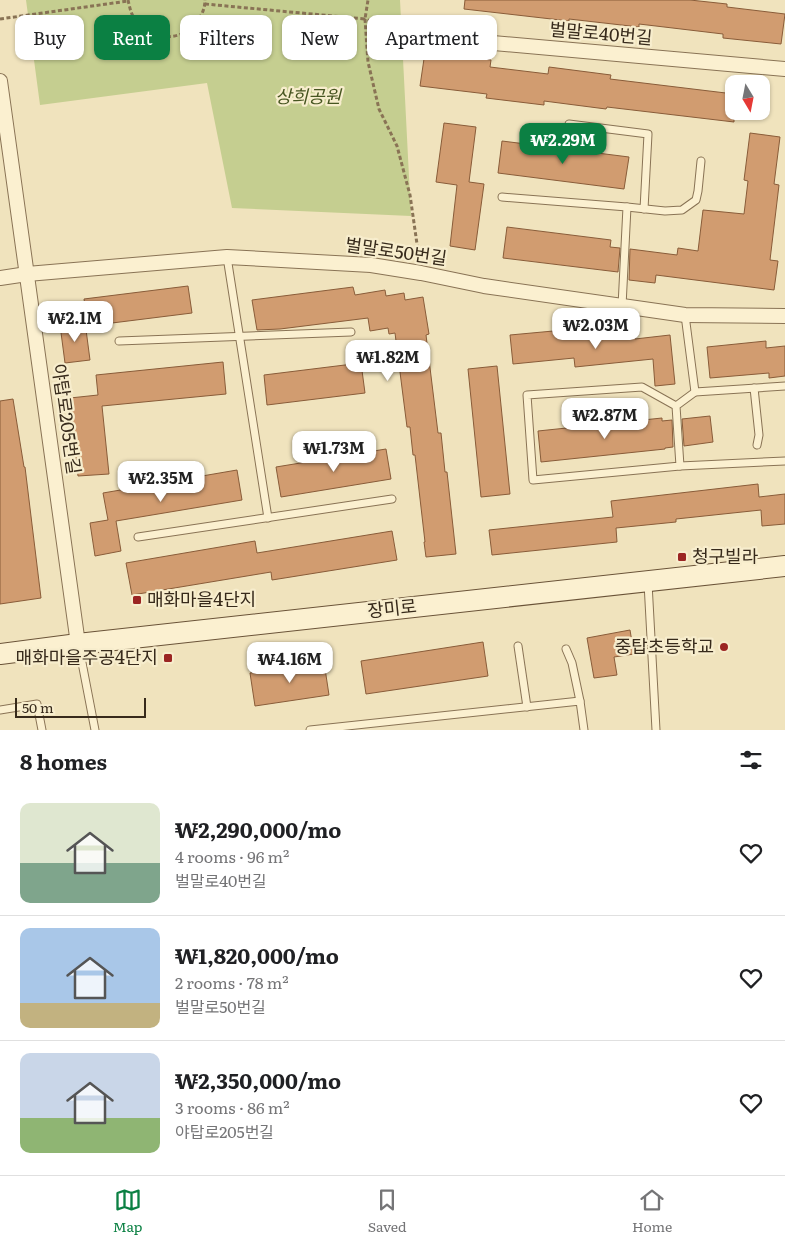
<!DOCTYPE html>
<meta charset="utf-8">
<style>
:root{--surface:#fff;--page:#f2f2f2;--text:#202124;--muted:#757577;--line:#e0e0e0;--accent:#0b8043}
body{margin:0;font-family:Literata,"Noto Sans KR",serif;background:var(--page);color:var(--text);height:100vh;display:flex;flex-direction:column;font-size:19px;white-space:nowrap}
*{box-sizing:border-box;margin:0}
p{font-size:16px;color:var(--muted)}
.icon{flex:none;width:28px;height:28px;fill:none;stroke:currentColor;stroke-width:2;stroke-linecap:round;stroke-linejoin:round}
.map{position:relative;height:730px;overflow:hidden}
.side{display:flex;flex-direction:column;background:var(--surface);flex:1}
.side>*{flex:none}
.banner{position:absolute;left:15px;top:15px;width:500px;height:45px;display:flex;gap:10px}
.needle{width:32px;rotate:170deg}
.fabs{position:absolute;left:725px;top:75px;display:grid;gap:10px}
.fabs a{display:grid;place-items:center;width:45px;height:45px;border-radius:10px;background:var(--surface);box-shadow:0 1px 4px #0004;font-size:25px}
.scale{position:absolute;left:15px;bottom:12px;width:131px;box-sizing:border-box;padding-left:5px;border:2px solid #372a1b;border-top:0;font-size:14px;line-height:18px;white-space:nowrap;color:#372a1b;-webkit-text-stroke:4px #f7edcd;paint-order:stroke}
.price{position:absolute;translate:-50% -42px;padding:0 11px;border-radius:10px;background:#fff;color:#222;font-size:16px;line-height:32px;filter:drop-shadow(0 1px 2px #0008)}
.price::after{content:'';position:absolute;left:50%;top:30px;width:15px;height:11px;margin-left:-8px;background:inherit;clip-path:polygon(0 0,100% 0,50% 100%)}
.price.on{background:var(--accent);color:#fff}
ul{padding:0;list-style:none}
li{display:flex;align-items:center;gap:15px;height:125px;padding:0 20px}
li+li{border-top:1px solid var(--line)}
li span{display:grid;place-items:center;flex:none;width:140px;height:100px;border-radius:10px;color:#555}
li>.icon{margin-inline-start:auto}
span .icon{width:60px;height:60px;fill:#fffc;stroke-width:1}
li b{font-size:21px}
h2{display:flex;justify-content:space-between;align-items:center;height:60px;padding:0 20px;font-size:21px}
.tag{padding:0 18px;border-radius:10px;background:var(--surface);box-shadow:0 1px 4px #0004;font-size:18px;line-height:45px}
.tag.on{background:var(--accent);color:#fff}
.menu{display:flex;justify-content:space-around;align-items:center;height:70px;border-top:1px solid var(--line);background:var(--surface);font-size:14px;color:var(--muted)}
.menu a{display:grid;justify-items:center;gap:2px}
.menu .on{color:var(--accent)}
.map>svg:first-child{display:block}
.green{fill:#c5ce90}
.building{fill:#d19c70;stroke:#895c39}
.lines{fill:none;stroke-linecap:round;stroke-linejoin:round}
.lane-casing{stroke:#897355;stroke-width:9}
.street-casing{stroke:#897355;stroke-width:16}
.secondary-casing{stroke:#6a5338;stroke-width:22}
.path{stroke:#897355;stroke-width:3;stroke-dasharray:4 2.5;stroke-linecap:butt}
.lane{stroke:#fbf0d0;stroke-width:7}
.street{stroke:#fbf0d0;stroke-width:14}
.secondary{stroke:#fbf0d0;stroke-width:20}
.poi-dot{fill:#9b2522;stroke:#f7edcd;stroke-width:2}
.labels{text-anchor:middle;stroke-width:4.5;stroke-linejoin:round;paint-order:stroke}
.street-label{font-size:18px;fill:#372a1b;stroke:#f7edcd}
.park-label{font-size:18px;font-style:italic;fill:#465520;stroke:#f7edcd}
.poi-label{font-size:18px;fill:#372a1b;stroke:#f7edcd;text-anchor:start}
</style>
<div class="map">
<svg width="785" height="730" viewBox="0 0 785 730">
<rect width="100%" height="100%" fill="#f0e3bd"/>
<polygon class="green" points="26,0 400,0 411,216 232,208 207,83 40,105"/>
<g class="building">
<polygon points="465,0 690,0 727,4 727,7 785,14 781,44 723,38 723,34 639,24 639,27 569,19 569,21 464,9"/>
<polygon points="425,52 491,60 490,67 548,74 549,67 611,75 610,79 734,94 734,122 607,107 606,109 544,101 544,105 486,98 487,94 420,86"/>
<polygon points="444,123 476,127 469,182 484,184 475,250 450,246 457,185 436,182"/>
<polygon points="750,133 780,137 774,184 779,185 770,260 778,261 774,290 656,275 655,283 629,280 630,249 677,255 678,248 698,251 703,210 744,214 748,181 744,180"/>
<polygon points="502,141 629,157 624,189 498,173"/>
<polygon points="507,227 611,240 610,247 620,248 618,272 503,258"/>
<polygon points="188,286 192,313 88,326 84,299"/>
<polygon points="353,287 355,295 385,290 386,296 404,293 405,300 423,297 429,334 426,335 438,433 441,433 445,472 447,472 456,554 426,557 424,542 425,542 415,455 413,455 410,427 407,427 395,333 389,334 388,328 370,331 368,318 280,329 257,330 252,300"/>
<polygon points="85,322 90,360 65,363 60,325"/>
<polygon points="575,329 576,338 635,332 635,339 670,335 675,384 655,386 653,359 575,367 574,358 513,364 510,335"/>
<polygon points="766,341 766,348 785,346 785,376 769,378 769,373 710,378 707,347"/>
<polygon points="223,362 226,394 102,406 109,474 78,476 70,398 98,395 96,375"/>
<polygon points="361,363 365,393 267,405 264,375"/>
<polygon points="497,366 510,494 481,497 468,369"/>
<polygon points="13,399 24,467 25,467 41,598 0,604 0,401"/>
<polygon points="710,416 713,442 684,446 682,419"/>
<polygon points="662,418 662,421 672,420 673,447 665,448 665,449 541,462 538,431"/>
<polygon points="386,449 391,479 281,497 276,467"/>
<polygon points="237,470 242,500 116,521 121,551 95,556 90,523 108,520 103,493"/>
<polygon points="758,484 759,497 785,494 785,524 762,526 761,510 676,519 676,522 616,528 617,542 492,555 489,530 613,517 611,501"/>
<polygon points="392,531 397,560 272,580 271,572 132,595 126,563 255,541 257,553"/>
<polygon points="630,630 634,654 614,657 617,675 594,678 587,638"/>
<polygon points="483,642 488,676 366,694 361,661"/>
<polygon points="324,662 329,695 255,706 250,673"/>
</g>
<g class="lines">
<g class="lane-casing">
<g id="lane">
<polyline points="569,124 648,134 644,209"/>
<polyline points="502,197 627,207 622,306"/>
<polyline points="627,207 665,211 682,210 696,200 698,191 701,161"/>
<polyline points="227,257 268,518"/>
<polyline points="685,315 695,392 785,386"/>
<polyline points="119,341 351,332"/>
<polyline points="754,388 759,435 757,445"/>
<polyline points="676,406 642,387 527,395 533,480 680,466 676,406 695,392"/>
<polyline points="680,466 785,461"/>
<polyline points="138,537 392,499"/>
<polyline points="648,583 656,730"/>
<polyline points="518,646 527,707"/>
<polyline points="79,647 95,730"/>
<polyline points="566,649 572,663 580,701"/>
<polyline points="0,710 37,704 42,730"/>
<polyline points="310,730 580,701 584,730"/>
</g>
</g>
<g class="street-casing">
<g id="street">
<polyline points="415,36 785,69"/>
<polyline points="0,81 78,644"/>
<polyline points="0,278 27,274 227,257 371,265 421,273 484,286 685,315 785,316"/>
</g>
</g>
<g class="secondary-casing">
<polyline id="secondary" points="0,654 78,644 785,566"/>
</g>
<g class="path">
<path d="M128,0C130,9 132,18 139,25C155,41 183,41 197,22C202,15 205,8 205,0"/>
<polyline points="205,4 365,19 368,0"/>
<polyline points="0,19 128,1"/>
<polyline points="402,32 365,19 368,62 379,109 397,146 410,195 419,258"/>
</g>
<use href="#lane" class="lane"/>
<use href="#street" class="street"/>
<use href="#secondary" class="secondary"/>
</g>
<g class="poi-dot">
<rect x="677" y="552" width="10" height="10" rx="2.5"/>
<rect x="132" y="595" width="10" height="10" rx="2.5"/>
<circle cx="724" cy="647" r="5"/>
<rect x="163" y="653" width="10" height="10" rx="2.5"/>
</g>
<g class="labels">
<g class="street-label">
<text transform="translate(601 34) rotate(5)" y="6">벌말로40번길</text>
<text transform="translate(396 252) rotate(8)" y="6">벌말로50번길</text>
<text transform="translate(66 419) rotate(82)" y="6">야탑로205번길</text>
<text transform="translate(392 609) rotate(-6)" y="6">장미로</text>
</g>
<g class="park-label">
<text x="308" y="103">상희공원</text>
</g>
<g class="poi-label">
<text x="692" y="563">청구빌라</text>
<text x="147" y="606">매화마을4단지</text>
<text x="714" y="653" text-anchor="end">중탑초등학교</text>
<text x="158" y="664" text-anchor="end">매화마을주공4단지</text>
</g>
</g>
</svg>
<div class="fabs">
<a><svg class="needle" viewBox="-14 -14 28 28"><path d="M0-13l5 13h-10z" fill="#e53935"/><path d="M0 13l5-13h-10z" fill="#757577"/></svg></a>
</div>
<div class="scale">50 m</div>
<b class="price on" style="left:563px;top:165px">₩2.29M</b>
<b class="price" style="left:75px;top:343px">₩2.1M</b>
<b class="price" style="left:596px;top:350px">₩2.03M</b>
<b class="price" style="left:388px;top:382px">₩1.82M</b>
<b class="price" style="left:605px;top:440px">₩2.87M</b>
<b class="price" style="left:334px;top:473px">₩1.73M</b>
<b class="price" style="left:161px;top:503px">₩2.35M</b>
<b class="price" style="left:290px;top:684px">₩4.16M</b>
<div class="banner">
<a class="tag">Buy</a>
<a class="tag on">Rent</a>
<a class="tag">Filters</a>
<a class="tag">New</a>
<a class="tag">Apartment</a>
</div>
</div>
<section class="side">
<h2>8 homes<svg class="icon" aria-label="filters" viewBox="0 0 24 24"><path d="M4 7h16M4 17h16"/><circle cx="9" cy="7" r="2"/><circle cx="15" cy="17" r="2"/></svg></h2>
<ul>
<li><span style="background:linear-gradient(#dfe7d0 60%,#7fa58c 0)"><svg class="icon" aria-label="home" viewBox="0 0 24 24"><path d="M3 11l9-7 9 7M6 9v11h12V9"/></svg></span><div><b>₩2,290,000/mo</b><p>4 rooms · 96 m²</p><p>벌말로40번길</p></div><svg class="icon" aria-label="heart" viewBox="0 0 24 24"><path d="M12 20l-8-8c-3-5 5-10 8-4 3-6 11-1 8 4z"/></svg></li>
<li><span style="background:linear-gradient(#a9c7e8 75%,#c2b280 0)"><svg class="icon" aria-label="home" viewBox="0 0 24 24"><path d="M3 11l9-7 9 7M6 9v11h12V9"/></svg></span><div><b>₩1,820,000/mo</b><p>2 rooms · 78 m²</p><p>벌말로50번길</p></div><svg class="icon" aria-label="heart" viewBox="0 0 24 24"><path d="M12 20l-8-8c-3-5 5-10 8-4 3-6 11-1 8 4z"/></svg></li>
<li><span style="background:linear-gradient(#c9d6e8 65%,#8fb573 0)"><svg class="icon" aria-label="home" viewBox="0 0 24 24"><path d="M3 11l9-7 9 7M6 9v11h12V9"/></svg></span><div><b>₩2,350,000/mo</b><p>3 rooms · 86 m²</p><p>야탑로205번길</p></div><svg class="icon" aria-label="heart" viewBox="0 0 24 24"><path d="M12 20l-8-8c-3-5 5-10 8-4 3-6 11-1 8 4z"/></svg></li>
</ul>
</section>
<nav class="menu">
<a class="on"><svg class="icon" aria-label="map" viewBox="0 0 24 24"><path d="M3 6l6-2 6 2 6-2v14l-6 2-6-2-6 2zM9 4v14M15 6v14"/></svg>Map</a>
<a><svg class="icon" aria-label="saved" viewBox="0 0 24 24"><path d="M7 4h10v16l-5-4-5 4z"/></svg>Saved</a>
<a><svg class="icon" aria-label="home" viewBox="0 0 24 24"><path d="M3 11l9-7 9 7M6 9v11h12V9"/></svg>Home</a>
</nav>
